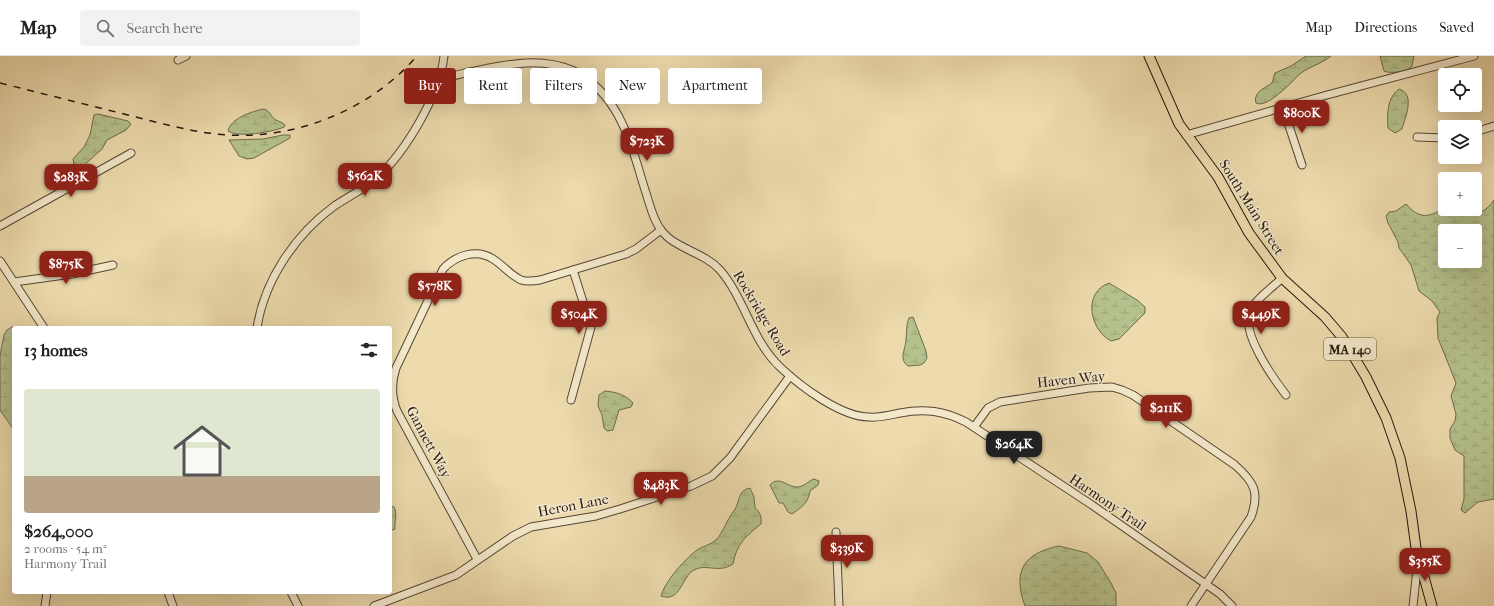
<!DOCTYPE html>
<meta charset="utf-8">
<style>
:root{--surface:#fff;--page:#f2f2f2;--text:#222;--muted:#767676;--line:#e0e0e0;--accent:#8f2418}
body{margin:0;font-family:"IM FELL French Canon",serif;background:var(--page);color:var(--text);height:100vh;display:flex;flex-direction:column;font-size:15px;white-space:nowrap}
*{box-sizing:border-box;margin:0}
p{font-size:13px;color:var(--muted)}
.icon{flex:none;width:22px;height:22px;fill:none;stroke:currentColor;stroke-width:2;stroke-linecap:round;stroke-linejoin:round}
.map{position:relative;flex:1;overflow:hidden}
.sheet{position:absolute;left:12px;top:270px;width:380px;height:268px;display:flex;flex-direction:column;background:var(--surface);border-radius:4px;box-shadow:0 4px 16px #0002}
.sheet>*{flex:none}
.guide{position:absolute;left:404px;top:12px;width:380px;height:36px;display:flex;gap:8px}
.controls{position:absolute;left:1438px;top:12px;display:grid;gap:8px}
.controls a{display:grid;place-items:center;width:44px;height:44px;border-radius:4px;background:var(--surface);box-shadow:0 4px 16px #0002;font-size:20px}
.price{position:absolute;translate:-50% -34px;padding:0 9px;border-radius:8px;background:var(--accent);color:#fff;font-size:13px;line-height:26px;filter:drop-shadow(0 1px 2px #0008)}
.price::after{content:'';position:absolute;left:50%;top:24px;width:12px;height:9px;margin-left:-6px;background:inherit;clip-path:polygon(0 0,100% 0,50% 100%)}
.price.on{background:#222;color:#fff}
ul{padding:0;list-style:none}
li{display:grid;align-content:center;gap:8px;height:212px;padding:0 12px}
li+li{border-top:1px solid var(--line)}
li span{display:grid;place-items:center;height:124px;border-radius:4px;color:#555}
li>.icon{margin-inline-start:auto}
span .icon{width:72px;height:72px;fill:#fffc;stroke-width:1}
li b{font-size:17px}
h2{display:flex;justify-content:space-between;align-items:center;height:48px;padding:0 12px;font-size:17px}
.chip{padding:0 14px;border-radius:4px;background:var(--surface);box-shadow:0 4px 16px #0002;font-size:14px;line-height:36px}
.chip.on{background:var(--accent);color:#fff}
header{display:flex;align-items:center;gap:24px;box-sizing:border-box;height:56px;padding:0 20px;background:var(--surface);border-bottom:1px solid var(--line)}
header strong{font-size:19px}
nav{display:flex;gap:22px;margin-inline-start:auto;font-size:14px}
.search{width:280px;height:36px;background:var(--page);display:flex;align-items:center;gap:10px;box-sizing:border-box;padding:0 14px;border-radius:4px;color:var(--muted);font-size:15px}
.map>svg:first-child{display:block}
.wetland{fill:url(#wetland-marsh);stroke:#6c6b4e;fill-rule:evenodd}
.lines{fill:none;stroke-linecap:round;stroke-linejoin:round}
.minor-casing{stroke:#564636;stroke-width:9}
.major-casing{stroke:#24150f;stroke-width:11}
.minor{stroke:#f3e8ca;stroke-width:7}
.major{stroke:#eddbad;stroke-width:9}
.rail{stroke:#24150f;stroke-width:1.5;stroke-dasharray:7 7;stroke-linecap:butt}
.labels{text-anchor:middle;stroke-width:3;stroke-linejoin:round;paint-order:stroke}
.shield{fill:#f3e8ca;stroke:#625447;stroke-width:1}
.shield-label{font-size:13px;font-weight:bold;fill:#24150f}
.street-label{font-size:14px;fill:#24150f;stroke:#f3e8ca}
</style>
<header>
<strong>Map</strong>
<div class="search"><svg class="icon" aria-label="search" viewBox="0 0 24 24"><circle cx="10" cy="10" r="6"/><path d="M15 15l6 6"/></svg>Search here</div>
<nav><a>Map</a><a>Directions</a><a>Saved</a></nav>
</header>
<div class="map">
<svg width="1494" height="550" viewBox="0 0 1494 550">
<defs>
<pattern id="wetland-marsh" width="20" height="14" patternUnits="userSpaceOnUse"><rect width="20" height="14" fill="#b5c18c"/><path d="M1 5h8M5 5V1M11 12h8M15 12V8" fill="none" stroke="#9ca578"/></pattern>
</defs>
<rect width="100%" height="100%" fill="#eddbad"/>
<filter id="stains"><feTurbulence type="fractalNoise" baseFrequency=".005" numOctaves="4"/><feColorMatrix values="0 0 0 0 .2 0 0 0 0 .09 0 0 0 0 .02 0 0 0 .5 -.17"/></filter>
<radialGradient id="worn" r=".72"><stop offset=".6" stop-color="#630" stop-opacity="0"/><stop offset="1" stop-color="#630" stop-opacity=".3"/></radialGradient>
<g class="wetland">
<path d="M1306,0H1331C1321,8 1309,11 1301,17C1292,25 1268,53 1256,47C1253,36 1265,32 1272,27L1275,17L1291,10Z"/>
<path d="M1380,0H1414C1413,3 1413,7 1412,10C1409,16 1389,18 1384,15Z"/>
<path d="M1399,33C1416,38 1405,62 1402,73L1395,77L1388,72C1387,58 1387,42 1399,33Z"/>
<path d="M263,53C270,54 270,60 276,64C280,66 282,66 285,69L284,71C273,76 238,82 228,75C231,62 251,56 263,53Z"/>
<polygon points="98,58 128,65 131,68 126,74 107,84 102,93 81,112 78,112 74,108 73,103 84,91 90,79 94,59"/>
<polygon points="283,79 290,79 290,82 254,102 247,103 239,100 229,84 263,83"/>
<path d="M1494,144V443L1478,446L1465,457L1461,454L1464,443V400L1455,394L1450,382V373L1455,365L1456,358L1451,340L1456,327L1438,282L1437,262L1440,256L1432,245L1419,235L1411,209L1399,192L1398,186L1388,167L1386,160L1389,156L1396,155L1406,148C1414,157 1421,162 1433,158C1437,157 1440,153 1444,152C1464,149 1477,169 1494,144ZM1445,175H1475V205H1445Z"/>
<path d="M1109,227L1137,244L1145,251V257L1119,283L1111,285C1090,274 1082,237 1109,227Z"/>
<path d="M913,261L926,295L927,302L924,307L920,309L908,310C898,303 906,293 906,283C907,275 906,269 909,262Z"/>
<polygon points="12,271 20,272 14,272 14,374 0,354 0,300 4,279 7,274"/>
<path d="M605,335C616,336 626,339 633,347L631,351L619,354L613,374L607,375L604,372L602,359L598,350L599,339Z"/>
<path d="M814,423L819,425L818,429L810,435C808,447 802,451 792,458L788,456L783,447H779L770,429C779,419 787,431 797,431C804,431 808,425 814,423Z"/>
<path d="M750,432L754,441L755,452C760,456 762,461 761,468C745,481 737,487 733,508C719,518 706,507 694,514C681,521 681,547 661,540C665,525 685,503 697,494C703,490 710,489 716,484C724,476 726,464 734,455C740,447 737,434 750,432Z"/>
<path d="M390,450L394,451C398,459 394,465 395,473L393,474L390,473Z"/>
<path d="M1059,490L1087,497L1098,506L1111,527L1116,537V550H1025C1012,515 1024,497 1059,490Z"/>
</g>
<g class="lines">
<g class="minor-casing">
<g id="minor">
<polyline points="178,4 186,0"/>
<path d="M441,19C451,22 460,18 469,16C505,9 539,0 574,15C622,40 631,90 646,137C650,149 653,164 661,174C675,193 704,196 720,214C745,243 752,285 780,311C800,330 841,361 869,361C880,362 890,359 900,357C925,352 944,355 966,366L1092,449L1220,538L1232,550"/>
<polyline points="1283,52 1302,109"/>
<polyline points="1475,76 1494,70"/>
<polyline points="1186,79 1327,39 1474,0"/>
<polyline points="1417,81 1445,82"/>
<polyline points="0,170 131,97"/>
<polyline points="0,205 44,272"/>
<path d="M1282,222C1272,232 1258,241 1251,253C1238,273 1273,322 1286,339"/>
<polyline points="14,226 72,218 113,209"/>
<path d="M257,272C264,225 295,179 333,151C347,141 365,133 378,121C406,95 440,38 444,0"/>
<polyline points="571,344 591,271 573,214"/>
<path d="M974,371L988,352L1000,346L1089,332L1112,331L1122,334L1133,339L1235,409C1254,426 1260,436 1251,461L1191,550"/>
<polyline points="836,476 839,550"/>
<path d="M477,503L397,355C391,340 391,327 396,312L443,213C455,200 476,192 493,203C503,209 510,219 521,224C527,226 534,225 540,224L626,198L636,193L661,174"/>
<polyline points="168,536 173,550"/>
<polyline points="291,536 298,550"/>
<polyline points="45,550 47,536"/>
<polyline points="374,550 456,519 513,480 531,471 596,460 620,453 691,430 712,420 730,402 790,320"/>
<polyline points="1413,550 1418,504"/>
</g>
</g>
<g class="major-casing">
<polyline id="major" points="1149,0 1179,68 1218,121 1249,177 1282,222 1325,261 1342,281 1366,321 1386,362 1400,402 1411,455 1416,492 1432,550"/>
</g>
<use href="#minor" class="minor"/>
<use href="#major" class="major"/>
<path class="rail" d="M0,27C44,38 88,49 132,60C164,68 195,77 228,79C298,83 371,53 417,0"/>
</g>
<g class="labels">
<rect class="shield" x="1324" y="282" width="52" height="22" rx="3"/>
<g class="shield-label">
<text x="1350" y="298">MA 140</text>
</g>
<g class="street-label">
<text transform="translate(1252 151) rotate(58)" y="5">South Main Street</text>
<text transform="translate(762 257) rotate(59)" y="5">Rockridge Road</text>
<text transform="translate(1071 323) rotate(-6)" y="5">Haven Way</text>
<text transform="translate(429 386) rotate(62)" y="5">Gannett Way</text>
<text transform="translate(1108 446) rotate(34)" y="5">Harmony Trail</text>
<text transform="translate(573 449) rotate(-11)" y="5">Heron Lane</text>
</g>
</g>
<rect width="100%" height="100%" filter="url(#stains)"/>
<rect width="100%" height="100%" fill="url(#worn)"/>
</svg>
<div class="controls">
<a><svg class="icon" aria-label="locate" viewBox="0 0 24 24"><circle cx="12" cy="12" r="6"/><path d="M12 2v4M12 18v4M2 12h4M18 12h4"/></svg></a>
<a><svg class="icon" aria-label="layers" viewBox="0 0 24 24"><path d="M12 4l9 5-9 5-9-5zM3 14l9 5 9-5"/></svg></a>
<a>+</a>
<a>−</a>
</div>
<b class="price" style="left:1302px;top:78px">$800K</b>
<b class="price" style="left:647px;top:106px">$723K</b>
<b class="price" style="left:365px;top:141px">$562K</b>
<b class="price" style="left:71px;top:142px">$283K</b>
<b class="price" style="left:66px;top:229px">$875K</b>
<b class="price" style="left:435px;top:251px">$578K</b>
<b class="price" style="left:579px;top:279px">$504K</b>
<b class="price" style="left:1261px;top:279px">$449K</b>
<b class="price" style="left:1166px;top:373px">$211K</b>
<b class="price on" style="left:1014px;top:409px">$264K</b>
<b class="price" style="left:661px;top:450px">$483K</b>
<b class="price" style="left:847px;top:513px">$339K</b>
<b class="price" style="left:1425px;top:526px">$355K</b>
<div class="guide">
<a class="chip on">Buy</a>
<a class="chip">Rent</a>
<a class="chip">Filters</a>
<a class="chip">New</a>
<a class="chip">Apartment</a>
</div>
<section class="sheet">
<h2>13 homes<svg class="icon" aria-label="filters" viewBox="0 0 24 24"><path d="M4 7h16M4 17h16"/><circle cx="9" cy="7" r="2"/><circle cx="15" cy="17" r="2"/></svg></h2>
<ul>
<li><span style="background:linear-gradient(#dfe7d0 70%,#b9a48a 0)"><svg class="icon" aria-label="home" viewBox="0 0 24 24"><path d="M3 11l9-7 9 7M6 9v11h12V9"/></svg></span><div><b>$264,000</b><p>2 rooms · 54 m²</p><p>Harmony Trail</p></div></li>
</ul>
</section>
</div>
